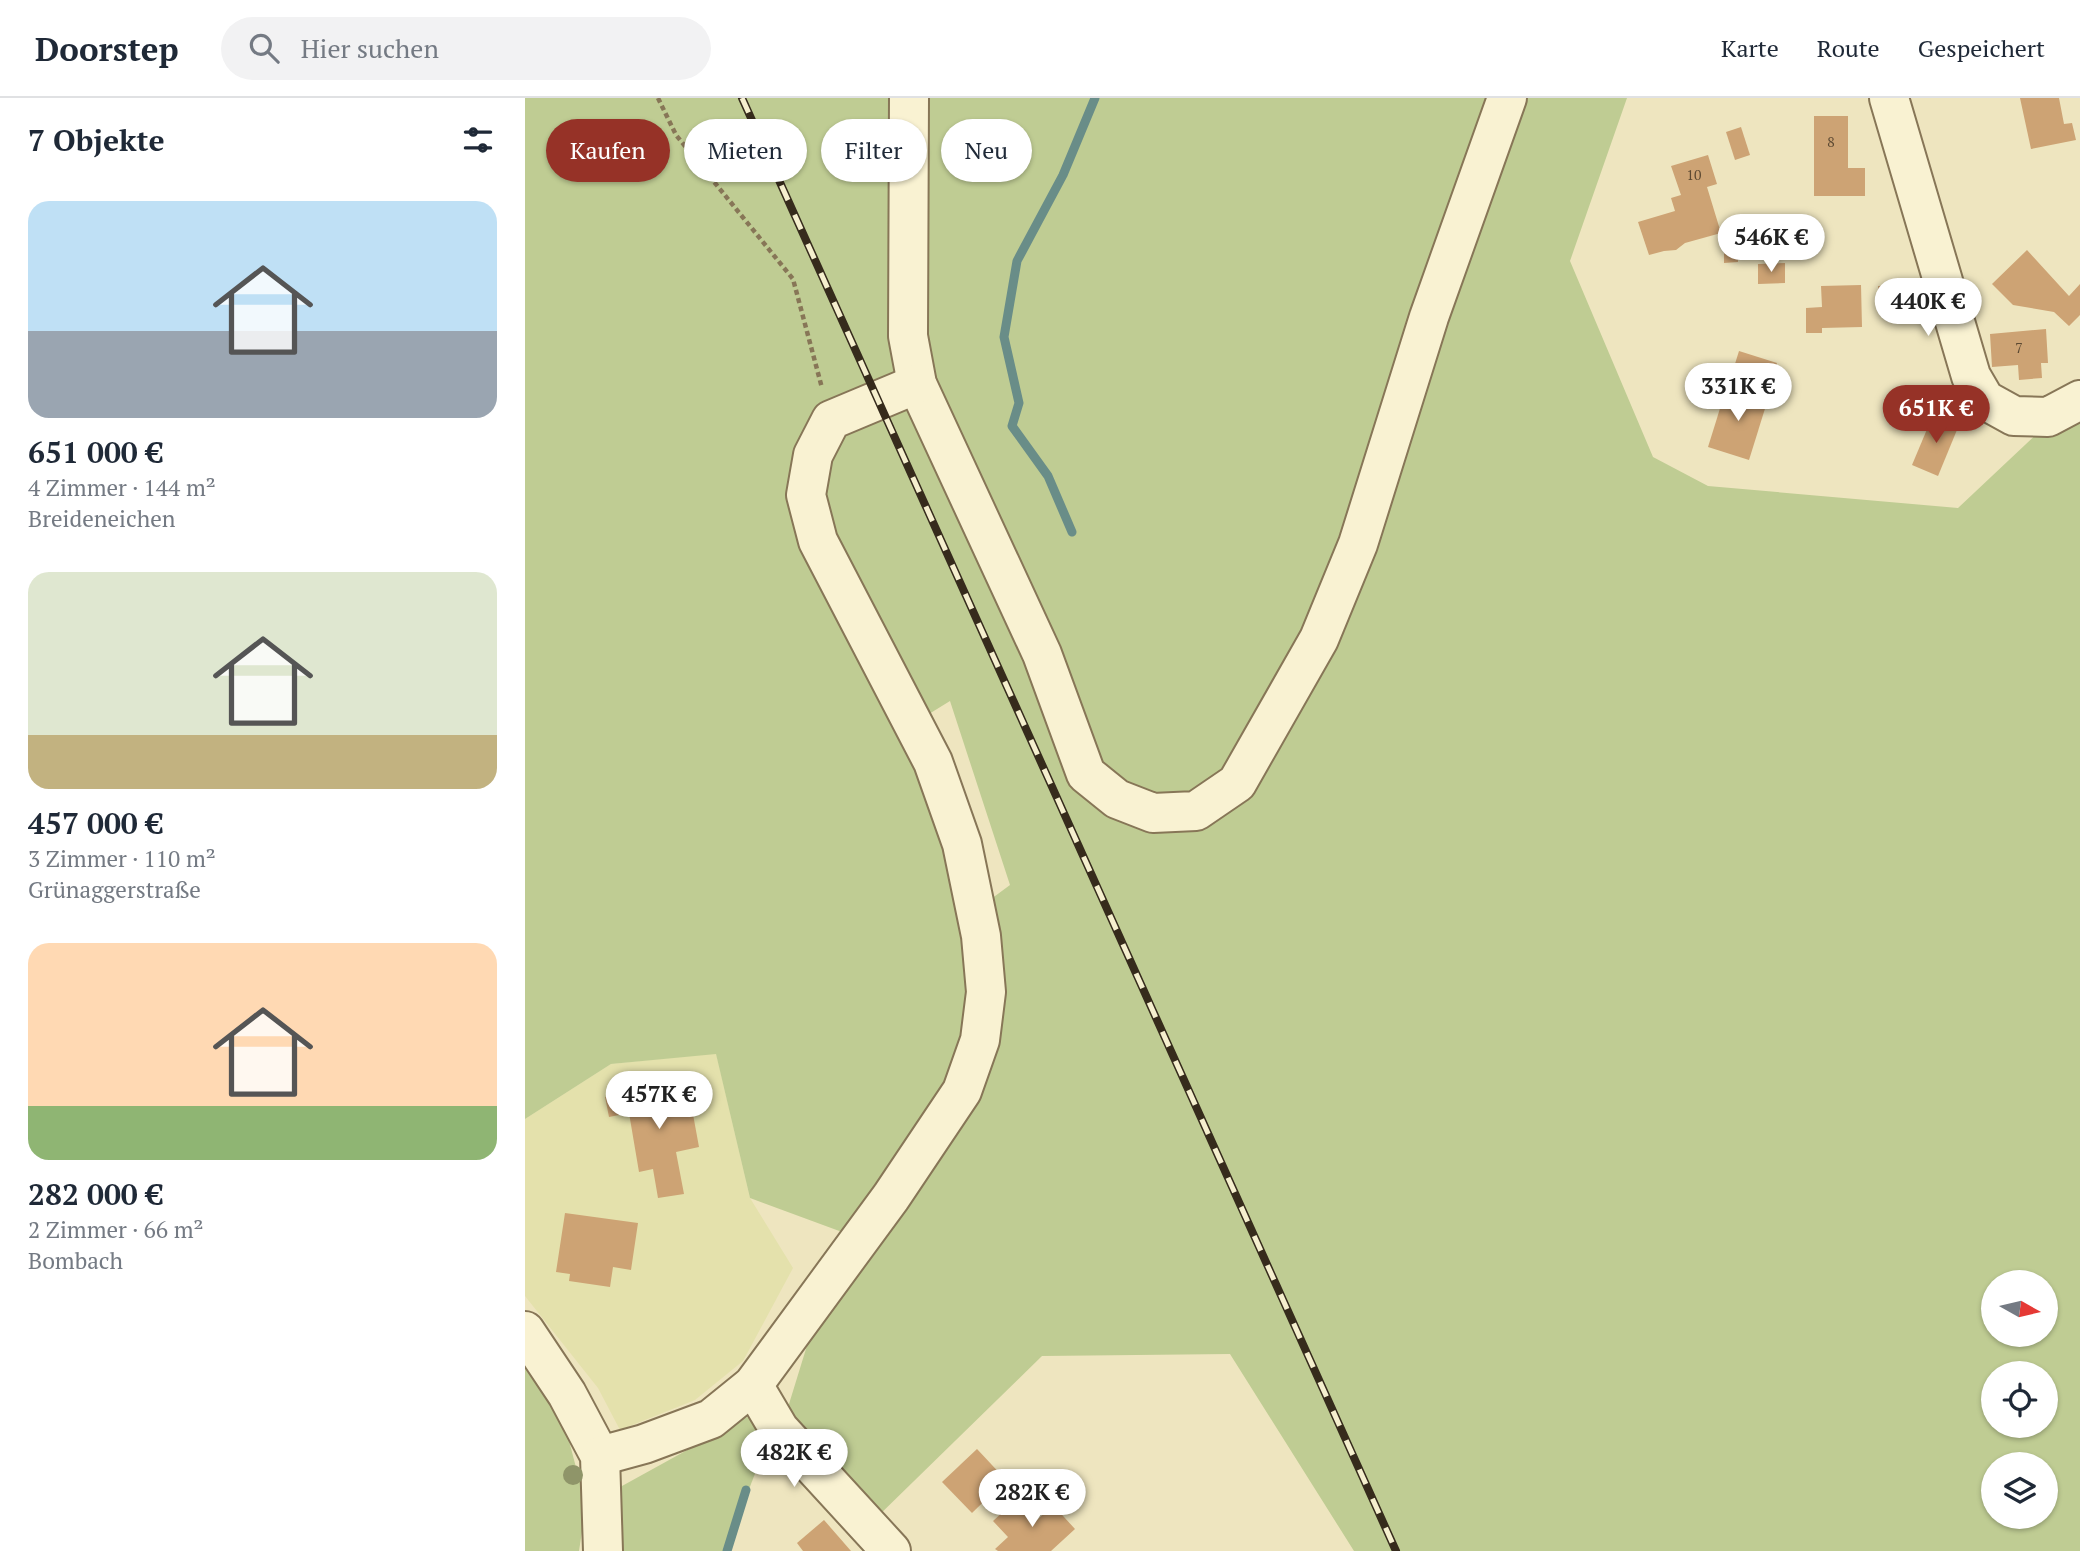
<!DOCTYPE html>
<html lang="de">
<meta charset="utf-8">
<style>
:root{--surface:#fff;--page:#f2f2f3;--text:#1f2937;--muted:#747a83;--line:#e0e1e3;--accent:#963227}
body{margin:0;font-family:"PT Serif",serif;background:var(--page);color:var(--text);height:100vh;display:flex;flex-direction:column;font-size:26px;white-space:nowrap}
*{box-sizing:border-box;margin:0}
p{font-size:23px;color:var(--muted)}
.icon{flex:none;width:38px;height:38px;fill:none;stroke:currentColor;stroke-width:2;stroke-linecap:round;stroke-linejoin:round}
.map{position:relative;flex:1;overflow:hidden}
.details{display:flex;flex-direction:column;background:var(--surface);width:525px}
.details>*{flex:none}
.guide{position:absolute;left:21px;top:21px;width:665px;height:63px;display:flex;gap:14px}
.needle{width:46px;rotate:98deg}
.tools{position:absolute;left:1456px;top:1172px;display:grid;gap:14px}
.tools a{display:grid;place-items:center;width:77px;height:77px;border-radius:50%;background:var(--surface);box-shadow:0 2px 5px #0004;font-size:35px}
.price{position:absolute;translate:-50% -60px;padding:0 16px;border-radius:24px;background:#fff;color:#222;font-size:23px;line-height:46px;filter:drop-shadow(0 2px 4px #0008)}
.price::after{content:'';position:absolute;left:50%;top:42px;width:21px;height:16px;margin-left:-10px;background:inherit;clip-path:polygon(0 0,100% 0,50% 100%)}
.price.current{background:var(--accent);color:#fff}
ul{padding:0;list-style:none}
li{display:grid;align-content:center;gap:14px;height:371px;padding:0 28px}
li span{display:grid;place-items:center;height:217px;border-radius:21px;color:#555}
li>.icon{margin-inline-start:auto}
span .icon{width:126px;height:126px;fill:#fffc;stroke-width:1}
li b{font-size:30px}
h2{display:flex;justify-content:space-between;align-items:center;height:84px;padding:0 28px;font-size:30px}
.tag{padding:0 24px;border-radius:32px;background:var(--surface);box-shadow:0 2px 5px #0004;font-size:24px;line-height:63px}
.tag.current{background:var(--accent);color:#fff}
header{display:flex;align-items:center;gap:42px;box-sizing:border-box;height:98px;padding:0 35px;background:var(--surface);border-bottom:2px solid var(--line)}
header strong{font-size:33px}
nav{display:flex;gap:38px;margin-inline-start:auto;font-size:24px}
.search{width:490px;height:63px;background:var(--page);display:flex;align-items:center;gap:18px;box-sizing:border-box;padding:0 24px;border-radius:38px;color:var(--muted);font-size:26px}
main{display:flex;flex:1;min-height:0}
.map>svg:first-child{display:block}
.farmland{fill:#e4e1ac}
.green{fill:#bfcc93;fill-rule:evenodd}
.lines{fill:none;stroke-linecap:round;stroke-linejoin:round}
.stream{stroke:#698d88;stroke-width:9}
.building{fill:#cda374}
.minor-casing{stroke:#877657;stroke-width:42}
.path{stroke:#877657;stroke-width:4.5;stroke-dasharray:5 3.5;stroke-linecap:butt}
.minor{stroke:#f9f2d2;stroke-width:38}
.rail-casing{stroke:#362b1c;stroke-width:8}
.rail{stroke:#f5efce;stroke-width:5;stroke-dasharray:16;stroke-linecap:butt}
.tree{fill:#8f9569}
.labels{text-anchor:middle;stroke-width:5;stroke-linejoin:round;paint-order:stroke}
.number-label{font-size:14px;fill:#5c4932}
</style>
<header>
<strong>Doorstep</strong>
<div class="search"><svg class="icon" aria-label="search" viewBox="0 0 24 24"><circle cx="10" cy="10" r="6"/><path d="M15 15l6 6"/></svg>Hier suchen</div>
<nav><a>Karte</a><a>Route</a><a>Gespeichert</a></nav>
</header>
<main>
<section class="details">
<h2>7 Objekte<svg class="icon" aria-label="filters" viewBox="0 0 24 24"><path d="M4 7h16M4 17h16"/><circle cx="9" cy="7" r="2"/><circle cx="15" cy="17" r="2"/></svg></h2>
<ul>
<li><span style="background:linear-gradient(#bfe0f5 60%,#9aa5b1 0)"><svg class="icon" aria-label="home" viewBox="0 0 24 24"><path d="M3 11l9-7 9 7M6 9v11h12V9"/></svg></span><div><b>651 000 €</b><p>4 Zimmer · 144 m²</p><p>Breideneichen</p></div></li>
<li><span style="background:linear-gradient(#dfe7d0 75%,#c2b280 0)"><svg class="icon" aria-label="home" viewBox="0 0 24 24"><path d="M3 11l9-7 9 7M6 9v11h12V9"/></svg></span><div><b>457 000 €</b><p>3 Zimmer · 110 m²</p><p>Grünaggerstraße</p></div></li>
<li><span style="background:linear-gradient(#ffd9b3 75%,#8fb573 0)"><svg class="icon" aria-label="home" viewBox="0 0 24 24"><path d="M3 11l9-7 9 7M6 9v11h12V9"/></svg></span><div><b>282 000 €</b><p>2 Zimmer · 66 m²</p><p>Bombach</p></div></li>
</ul>
</section>
<div class="map">
<svg width="1555" height="1453" viewBox="0 0 1555 1453">
<rect width="100%" height="100%" fill="#eee5bf"/>
<polygon class="farmland" points="191,955 225,1100 268,1170 218,1263 170,1302 95,1332 73,1290 0,1198 0,1021 86,966"/>
<g class="green">
<path d="M0,0H1102L1045,163L1128,359L1183,388L1433,410L1516,332L1555,315V1453H829L705,1256L517,1258L347,1424L260,1319L317,1134L225,1100L191,956L86,966L0,1021ZM425,603L485,787L439,821L422,748L378,632ZM1468,1185H1521V1237H1468ZM1468,1276H1521V1328H1468ZM1468,1367H1521V1419H1468Z"/>
<polygon points="0,1263 35,1309 61,1407 54,1453 0,1453"/>
<polygon points="222,1319 247,1332 200,1453 92,1453 97,1388"/>
</g>
<g class="lines">
<g class="stream">
<polyline points="547,434 523,378 487,328 494,305 479,239 492,163 538,77 570,0"/>
<polyline points="202,1453 221,1392"/>
</g>
</g>
<g class="building">
<polygon points="1495,0 1534,0 1539,26 1547,25 1551,42 1506,51"/>
<polygon points="1289,18 1323,18 1323,70 1340,70 1340,98 1289,98"/>
<polygon points="1216,29 1225,57 1210,62 1201,34"/>
<polygon points="1183,57 1192,86 1182,89 1196,135 1160,145 1151,152 1139,153 1124,157 1113,124 1150,113 1146,100 1156,97 1146,68"/>
<polygon points="1199,139 1212,140 1213,164 1199,165"/>
<polygon points="1502,152 1544,198 1555,186 1555,217 1544,228 1529,214 1488,207 1467,186"/>
<polygon points="1260,165 1260,185 1233,186 1233,166"/>
<polygon points="1336,187 1337,229 1297,230 1297,235 1281,235 1281,210 1297,209 1296,188"/>
<polygon points="1376,187 1378,212 1354,212 1353,188"/>
<polygon points="1521,231 1523,265 1516,265 1517,280 1494,282 1493,267 1467,269 1465,236"/>
<polygon points="1214,253 1252,265 1243,294 1205,282"/>
<polygon points="1202,288 1243,301 1224,362 1183,349"/>
<polygon points="1408,317 1434,327 1413,378 1387,367"/>
<polygon points="139,981 141,993 163,989 174,1049 151,1054 159,1096 133,1100 128,1071 114,1074 104,1015 84,1019 80,999 110,994 112,1002 120,1001 117,986"/>
<polygon points="40,1115 113,1125 106,1172 88,1169 85,1189 44,1183 45,1176 31,1174"/>
<polygon points="452,1351 481,1382 447,1415 417,1384"/>
<polygon points="492,1401 512,1422 528,1407 550,1431 526,1453 473,1453 470,1451 483,1439 468,1423"/>
<polygon points="299,1422 326,1453 278,1453 272,1445"/>
</g>
<g class="lines">
<g class="minor-casing">
<g id="minor">
<polyline points="384,0 383,238 392,286 517,556 561,676 592,701 628,715 671,713 712,685 794,541 833,446 904,219 982,0"/>
<polyline points="1364,0 1446,278 1460,302 1489,318 1523,319 1555,302"/>
<polyline points="0,1233 42,1296 75,1358 78,1453"/>
<polyline points="228,1287 254,1331 366,1453"/>
<polyline points="75,1358 119,1346 186,1321 228,1287 366,1099 437,993 455,942 461,894 456,838 437,746 408,664 293,443 281,397 288,357 306,322 392,286"/>
</g>
</g>
<polyline class="path" points="133,0 151,37 268,181 297,290"/>
<use href="#minor" class="minor"/>
<g class="rail-casing">
<polyline id="rail" points="217,0 871,1453"/>
</g>
<use href="#rail" class="rail"/>
</g>
<circle class="tree" cx="48" cy="1377" r="10"/>
<g class="labels">
<g class="number-label">
<text x="1306" y="49">8</text>
<text x="1169" y="82">10</text>
<text x="1494" y="255">7</text>
</g>
</g>
</svg>
<div class="tools">
<a><svg class="needle" viewBox="-14 -14 28 28"><path d="M0-13l5 13h-10z" fill="#e53935"/><path d="M0 13l5-13h-10z" fill="#747a83"/></svg></a>
<a><svg class="icon" aria-label="locate" viewBox="0 0 24 24"><circle cx="12" cy="12" r="6"/><path d="M12 2v4M12 18v4M2 12h4M18 12h4"/></svg></a>
<a><svg class="icon" aria-label="layers" viewBox="0 0 24 24"><path d="M12 4l9 5-9 5-9-5zM3 14l9 5 9-5"/></svg></a>
</div>
<b class="price" style="left:1246px;top:176px">546K €</b>
<b class="price" style="left:1403px;top:240px">440K €</b>
<b class="price" style="left:1213px;top:325px">331K €</b>
<b class="price current" style="left:1411px;top:347px">651K €</b>
<b class="price" style="left:134px;top:1033px">457K €</b>
<b class="price" style="left:269px;top:1391px">482K €</b>
<b class="price" style="left:507px;top:1431px">282K €</b>
<div class="guide">
<a class="tag current">Kaufen</a>
<a class="tag">Mieten</a>
<a class="tag">Filter</a>
<a class="tag">Neu</a>
</div>
</div>
</main>
